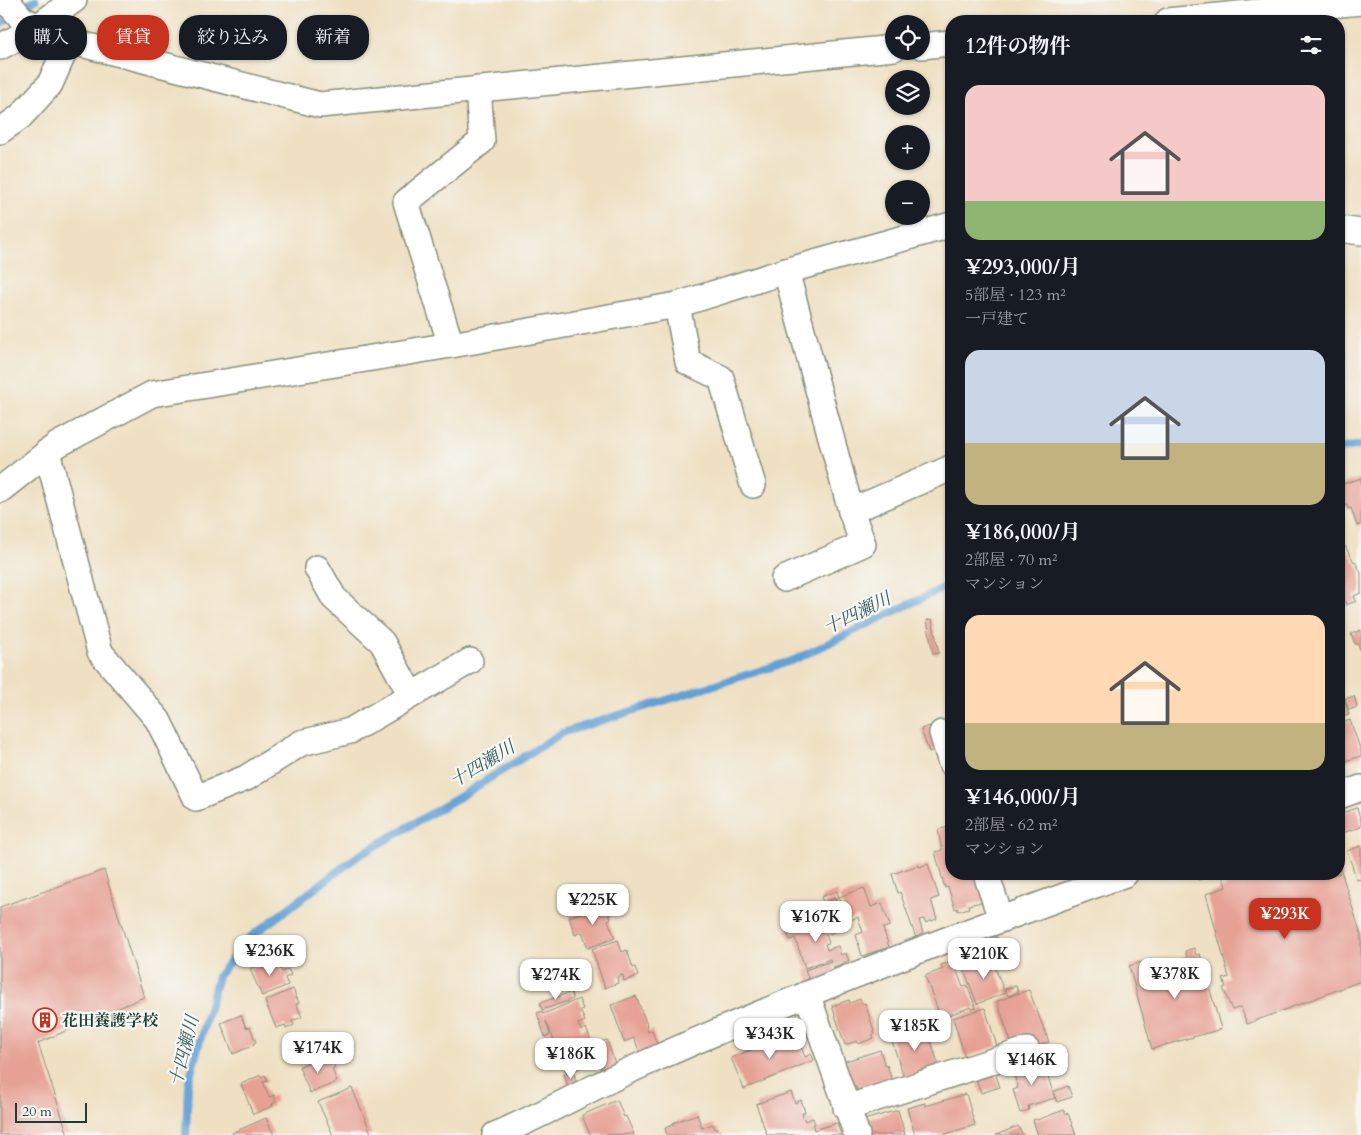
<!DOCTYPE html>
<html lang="ja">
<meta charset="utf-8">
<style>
:root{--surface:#171b24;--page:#20242c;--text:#f1f3f6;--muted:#9ea1a6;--accent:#c8321e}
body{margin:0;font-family:Cardo,"Noto Serif JP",serif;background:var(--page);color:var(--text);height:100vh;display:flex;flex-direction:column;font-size:19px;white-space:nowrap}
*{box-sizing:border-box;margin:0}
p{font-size:16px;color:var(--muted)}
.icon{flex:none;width:28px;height:28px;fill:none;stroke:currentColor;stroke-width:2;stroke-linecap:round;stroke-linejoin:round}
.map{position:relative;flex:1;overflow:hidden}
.side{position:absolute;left:945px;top:15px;width:400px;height:865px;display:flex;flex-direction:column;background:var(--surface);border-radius:20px;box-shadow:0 1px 4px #0004}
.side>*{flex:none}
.top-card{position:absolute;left:15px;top:15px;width:475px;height:45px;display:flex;gap:10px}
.tools{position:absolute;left:885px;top:15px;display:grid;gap:10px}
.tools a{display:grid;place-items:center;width:45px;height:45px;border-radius:50%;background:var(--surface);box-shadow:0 1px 4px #0004;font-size:25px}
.scale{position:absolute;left:15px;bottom:12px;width:72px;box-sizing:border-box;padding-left:5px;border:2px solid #1f3d34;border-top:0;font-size:14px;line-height:18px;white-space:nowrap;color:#1f3d34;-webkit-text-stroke:4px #f6f6f2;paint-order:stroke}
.price{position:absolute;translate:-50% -42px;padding:0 11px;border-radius:10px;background:#fff;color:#222;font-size:16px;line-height:32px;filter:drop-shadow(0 1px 2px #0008)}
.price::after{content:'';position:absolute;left:50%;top:30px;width:15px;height:11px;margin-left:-8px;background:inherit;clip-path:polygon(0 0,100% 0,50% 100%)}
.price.active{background:var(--accent);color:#fff}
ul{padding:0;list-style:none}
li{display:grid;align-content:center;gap:10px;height:265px;padding:0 20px}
li span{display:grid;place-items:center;height:155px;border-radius:15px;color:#555}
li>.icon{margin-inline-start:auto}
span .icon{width:90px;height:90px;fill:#fffc;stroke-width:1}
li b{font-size:21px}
h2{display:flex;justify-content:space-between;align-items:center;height:60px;padding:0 20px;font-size:21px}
.tag{padding:0 18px;border-radius:20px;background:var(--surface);box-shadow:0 1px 4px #0004;font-size:18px;line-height:45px}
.tag.active{background:var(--accent);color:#fff}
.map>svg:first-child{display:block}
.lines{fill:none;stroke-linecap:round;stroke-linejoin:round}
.stream{stroke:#63a0d4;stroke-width:8}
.building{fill:#e7a094}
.minor-casing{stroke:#878e7c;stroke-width:28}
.minor{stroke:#fff;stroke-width:25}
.labels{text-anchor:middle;stroke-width:4.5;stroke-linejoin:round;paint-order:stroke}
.poi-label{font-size:16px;font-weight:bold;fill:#1f3d34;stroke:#f6f6f2;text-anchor:start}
.water-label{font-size:18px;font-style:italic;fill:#335b64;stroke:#f6f6f2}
</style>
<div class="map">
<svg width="1361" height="1135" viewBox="0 0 1361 1135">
<rect width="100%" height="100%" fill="#f6f6f2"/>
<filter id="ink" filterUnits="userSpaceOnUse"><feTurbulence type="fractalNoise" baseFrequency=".02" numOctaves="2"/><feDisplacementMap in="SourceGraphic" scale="10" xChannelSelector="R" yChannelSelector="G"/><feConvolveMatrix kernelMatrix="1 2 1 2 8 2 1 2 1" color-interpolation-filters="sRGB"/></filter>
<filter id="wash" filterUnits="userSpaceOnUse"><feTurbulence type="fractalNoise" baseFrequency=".0096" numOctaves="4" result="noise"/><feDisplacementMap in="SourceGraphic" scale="20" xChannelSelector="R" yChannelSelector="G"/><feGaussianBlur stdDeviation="1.12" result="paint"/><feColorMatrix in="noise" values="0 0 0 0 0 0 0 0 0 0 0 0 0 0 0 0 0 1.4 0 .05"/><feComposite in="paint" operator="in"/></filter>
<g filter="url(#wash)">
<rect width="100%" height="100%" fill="#efe0c3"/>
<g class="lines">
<g class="stream">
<polyline points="0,24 35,0"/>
<polyline points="1339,449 1361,445"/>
<polyline points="186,1135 188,1084 218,976 249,938 358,856 458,798 562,733 794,660 951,584"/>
</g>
</g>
<g id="blocks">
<g class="building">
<polygon points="1361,478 1361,524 1357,526 1351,508 1348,509 1347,505 1339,508 1339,495 1343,493 1340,485"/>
<polygon points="1345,546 1354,562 1355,561 1361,573 1361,593 1354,596 1356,601 1346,605 1345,601 1340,603 1339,600 1339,549"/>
<polygon points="932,619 939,653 933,654 927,620"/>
<polygon points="1361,630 1361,652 1358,644 1355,644 1351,634"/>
<polygon points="1354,696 1357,707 1349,710 1345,699"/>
<polygon points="1344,698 1349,715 1339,718 1339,699"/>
<polygon points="1350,720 1361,751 1361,756 1339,763 1339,724"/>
<polygon points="936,724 944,747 929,752 921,729"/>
<polygon points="1357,808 1361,821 1361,827 1339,834 1339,814"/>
<polygon points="951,826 951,874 986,874 986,901 968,905 969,908 958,911 957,908 955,909 948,887 945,888 935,852 942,850 938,830"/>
<polygon points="1361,846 1361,879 1357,880 1347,851"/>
<polygon points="928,864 939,897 931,900 937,919 925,923 924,919 919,920 924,936 916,938 900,892 898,893 892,874 919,865 919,867"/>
<polygon points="1339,864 1361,935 1361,981 1247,1024 1241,1007 1232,1010 1223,988 1226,987 1223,979 1229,977 1206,894 1226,887 1222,874 1339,874"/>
<polygon points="104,870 144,997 38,1043 68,1135 0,1135 0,907"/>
<polygon points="1196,874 1216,874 1198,880"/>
<polygon points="864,888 871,907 882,903 890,926 883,928 889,947 862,956 856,935 863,932 858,917 848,921 839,897"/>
<polygon points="837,891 839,897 823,902 821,897"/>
<polygon points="835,899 842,916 832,920 825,903"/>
<polygon points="605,904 611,919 608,920 615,938 588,948 582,932 575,935 569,917 594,908 594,910"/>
<polygon points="824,905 834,932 826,935 829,943 825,944 827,950 838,946 841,955 846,953 849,961 833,967 835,973 810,984 805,970 831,961 830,959 805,968 795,938 790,940 786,930 794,927 790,917"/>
<polygon points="997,937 1003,953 985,960 979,944"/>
<polygon points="618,940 622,952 627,950 633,968 635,967 638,976 624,981 623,975 617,977 618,983 605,988 592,949"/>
<polygon points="1194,948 1196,955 1200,954 1221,1029 1152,1049 1129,966 1142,962 1144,969 1187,957 1185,951"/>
<polygon points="982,957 984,961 991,958 1005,993 977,1004 964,969 974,965 973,960"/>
<polygon points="276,958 282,972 288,969 291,975 285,978 288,985 262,996 250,969"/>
<polygon points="949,962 951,966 954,964 963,987 967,985 976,1008 972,1009 971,1007 941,1018 925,976 943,969 941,965"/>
<polygon points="1016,986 1018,992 1008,996 1005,989"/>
<polygon points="293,989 299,1003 296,1004 302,1017 292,1021 294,1025 286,1029 285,1025 276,1028 265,1001"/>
<polygon points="1029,990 1049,1042 1031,1048 1013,1048 997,1001"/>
<polygon points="571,992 573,999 542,1010 540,1003"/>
<polygon points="636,996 647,1025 646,1026 648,1032 652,1030 658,1047 640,1053 634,1038 624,1042 611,1005"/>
<polygon points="579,999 583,1009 580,1010 585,1021 578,1024 581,1031 586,1028 595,1051 595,1049 603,1046 601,1042 607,1040 617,1069 603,1074 596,1056 585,1061 586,1065 567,1073 562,1060 559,1061 555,1053 558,1051 546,1021 550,1035 545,1037 537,1013 542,1011 543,1014"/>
<polygon points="860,999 862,1004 865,1003 875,1034 872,1035 874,1038 858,1044 857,1041 845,1045 832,1006 849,1000 850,1003"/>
<polygon points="985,1008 997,1046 965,1057 953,1018"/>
<polygon points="241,1015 246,1028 250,1027 256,1042 253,1044 254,1045 233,1054 221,1023"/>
<polygon points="926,1026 939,1066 904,1078 891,1038"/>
<polygon points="795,1031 805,1057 811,1054 814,1060 744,1089 731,1058"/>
<polygon points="880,1050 885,1066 887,1065 893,1083 858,1094 856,1087 852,1088 843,1062"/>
<polygon points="326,1055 330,1065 333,1063 335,1068 332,1069 337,1082 310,1093 299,1067 307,1063 305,1060 311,1058 313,1061"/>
<polygon points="1042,1059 1055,1098 1028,1106 1029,1110 1020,1113 1013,1090 1018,1088 1013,1071 1025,1068 1024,1064"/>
<polygon points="994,1070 1000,1087 981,1093 975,1076"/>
<polygon points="573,1071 578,1087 569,1090 564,1074"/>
<polygon points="261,1075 261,1077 265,1075 268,1081 263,1082 269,1097 274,1095 276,1102 272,1104 273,1106 253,1114 241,1084"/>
<polygon points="1068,1086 1072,1097 1057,1102 1053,1092"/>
<polygon points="352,1088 372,1135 333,1135 318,1102"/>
<polygon points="791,1092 795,1103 801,1100 805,1112 802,1113 805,1121 813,1118 815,1124 813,1125 814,1130 837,1123 841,1135 767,1135 756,1104"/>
<polygon points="966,1094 975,1125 942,1135 915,1135 907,1108 925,1103 925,1106"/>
<polygon points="617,1100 624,1117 626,1116 634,1134 590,1135 582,1115"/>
<polygon points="898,1110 905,1135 869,1135 864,1120"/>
<polygon points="1064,1110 1066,1114 1068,1113 1076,1135 1038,1135 1033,1120 1036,1119 1037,1120"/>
<polygon points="697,1114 702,1128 713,1124 715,1129 718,1128 721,1135 667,1135 665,1128 673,1125 673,1123"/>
<polygon points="266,1118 274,1135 232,1135 232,1133"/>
<polygon points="1018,1126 1023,1135 996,1135"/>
</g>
</g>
</g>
<g filter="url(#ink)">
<use href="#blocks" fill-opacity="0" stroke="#878e7c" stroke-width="1"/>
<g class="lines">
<g class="minor-casing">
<g id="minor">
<polyline points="1,0 12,7 22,19 69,41 320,105 894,48"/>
<polyline points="1168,21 1361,2"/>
<polyline points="921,46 951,43"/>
<polyline points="0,47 37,27 74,0"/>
<polyline points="0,131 20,117 50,84 69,41"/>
<polyline points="1339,229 1361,232"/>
<polyline points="786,271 851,511 951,468"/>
<polyline points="677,305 688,362 721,378 753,485"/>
<polyline points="451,345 406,202 482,141 478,89"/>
<polyline points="47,452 100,652 158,720 196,798 246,778 301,743 350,731 470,661"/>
<polyline points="0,490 57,445 152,394 451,345 677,305 786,271 951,225"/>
<polyline points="317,568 334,598 382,642 411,695"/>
<polyline points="784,579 863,544 851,511"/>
<polyline points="942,733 951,763"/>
<polyline points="1339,796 1361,788"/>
<polyline points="986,874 1001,919"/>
<polyline points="807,994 857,1135"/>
<polyline points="846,1108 1027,1050"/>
<path d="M495,1135C543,1115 588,1089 635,1068C795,995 960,934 1125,874"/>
</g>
</g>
<use href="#minor" class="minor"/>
</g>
</g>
<defs>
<g id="building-ring" transform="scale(1.25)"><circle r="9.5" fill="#f6f6f2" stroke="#c8321e" stroke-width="1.5"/><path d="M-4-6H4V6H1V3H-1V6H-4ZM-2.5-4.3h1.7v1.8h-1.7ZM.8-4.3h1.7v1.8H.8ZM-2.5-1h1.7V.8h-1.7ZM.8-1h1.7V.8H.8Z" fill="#c8321e"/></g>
</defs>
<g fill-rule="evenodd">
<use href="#building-ring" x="45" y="1020"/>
</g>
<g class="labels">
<g class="poi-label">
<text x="62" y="1026">花田養護学校</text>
</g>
<g class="water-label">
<text transform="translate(857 613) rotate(-26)" y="6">十四瀬川</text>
<text transform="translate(482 764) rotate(-31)" y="6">十四瀬川</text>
<text transform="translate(184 1051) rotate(-76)" y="6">十四瀬川</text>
</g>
</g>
</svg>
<div class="tools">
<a><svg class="icon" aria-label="locate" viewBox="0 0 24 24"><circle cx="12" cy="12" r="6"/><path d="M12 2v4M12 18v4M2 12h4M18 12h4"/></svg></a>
<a><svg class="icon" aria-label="layers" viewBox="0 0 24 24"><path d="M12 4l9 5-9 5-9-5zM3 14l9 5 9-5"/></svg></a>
<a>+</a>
<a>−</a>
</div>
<div class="scale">20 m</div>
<b class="price" style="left:593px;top:926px">¥225K</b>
<b class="price active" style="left:1285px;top:940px">¥293K</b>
<b class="price" style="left:816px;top:943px">¥167K</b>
<b class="price" style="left:270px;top:977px">¥236K</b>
<b class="price" style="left:984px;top:980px">¥210K</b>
<b class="price" style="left:1175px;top:1000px">¥378K</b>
<b class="price" style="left:556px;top:1001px">¥274K</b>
<b class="price" style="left:915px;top:1052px">¥185K</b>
<b class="price" style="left:770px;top:1060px">¥343K</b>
<b class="price" style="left:318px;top:1074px">¥174K</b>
<b class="price" style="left:571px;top:1080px">¥186K</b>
<b class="price" style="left:1032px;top:1086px">¥146K</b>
<div class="top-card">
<a class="tag">購入</a>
<a class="tag active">賃貸</a>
<a class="tag">絞り込み</a>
<a class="tag">新着</a>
</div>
<section class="side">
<h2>12件の物件<svg class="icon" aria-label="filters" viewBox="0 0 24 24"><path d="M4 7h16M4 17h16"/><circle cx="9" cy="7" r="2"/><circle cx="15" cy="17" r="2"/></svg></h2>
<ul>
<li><span style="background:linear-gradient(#f6c9c9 75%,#8fb573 0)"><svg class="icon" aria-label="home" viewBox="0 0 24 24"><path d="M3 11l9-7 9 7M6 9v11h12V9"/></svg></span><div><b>¥293,000/月</b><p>5部屋 · 123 m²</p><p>一戸建て</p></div></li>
<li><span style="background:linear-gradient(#c9d6e8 60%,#c2b280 0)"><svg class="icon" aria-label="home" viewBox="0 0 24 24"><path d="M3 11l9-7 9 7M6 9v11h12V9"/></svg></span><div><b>¥186,000/月</b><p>2部屋 · 70 m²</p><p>マンション</p></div></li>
<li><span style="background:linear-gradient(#ffd9b3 70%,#c2b280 0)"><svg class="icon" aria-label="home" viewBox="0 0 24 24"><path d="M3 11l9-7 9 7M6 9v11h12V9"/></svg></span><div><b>¥146,000/月</b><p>2部屋 · 62 m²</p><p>マンション</p></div></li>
</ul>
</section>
</div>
